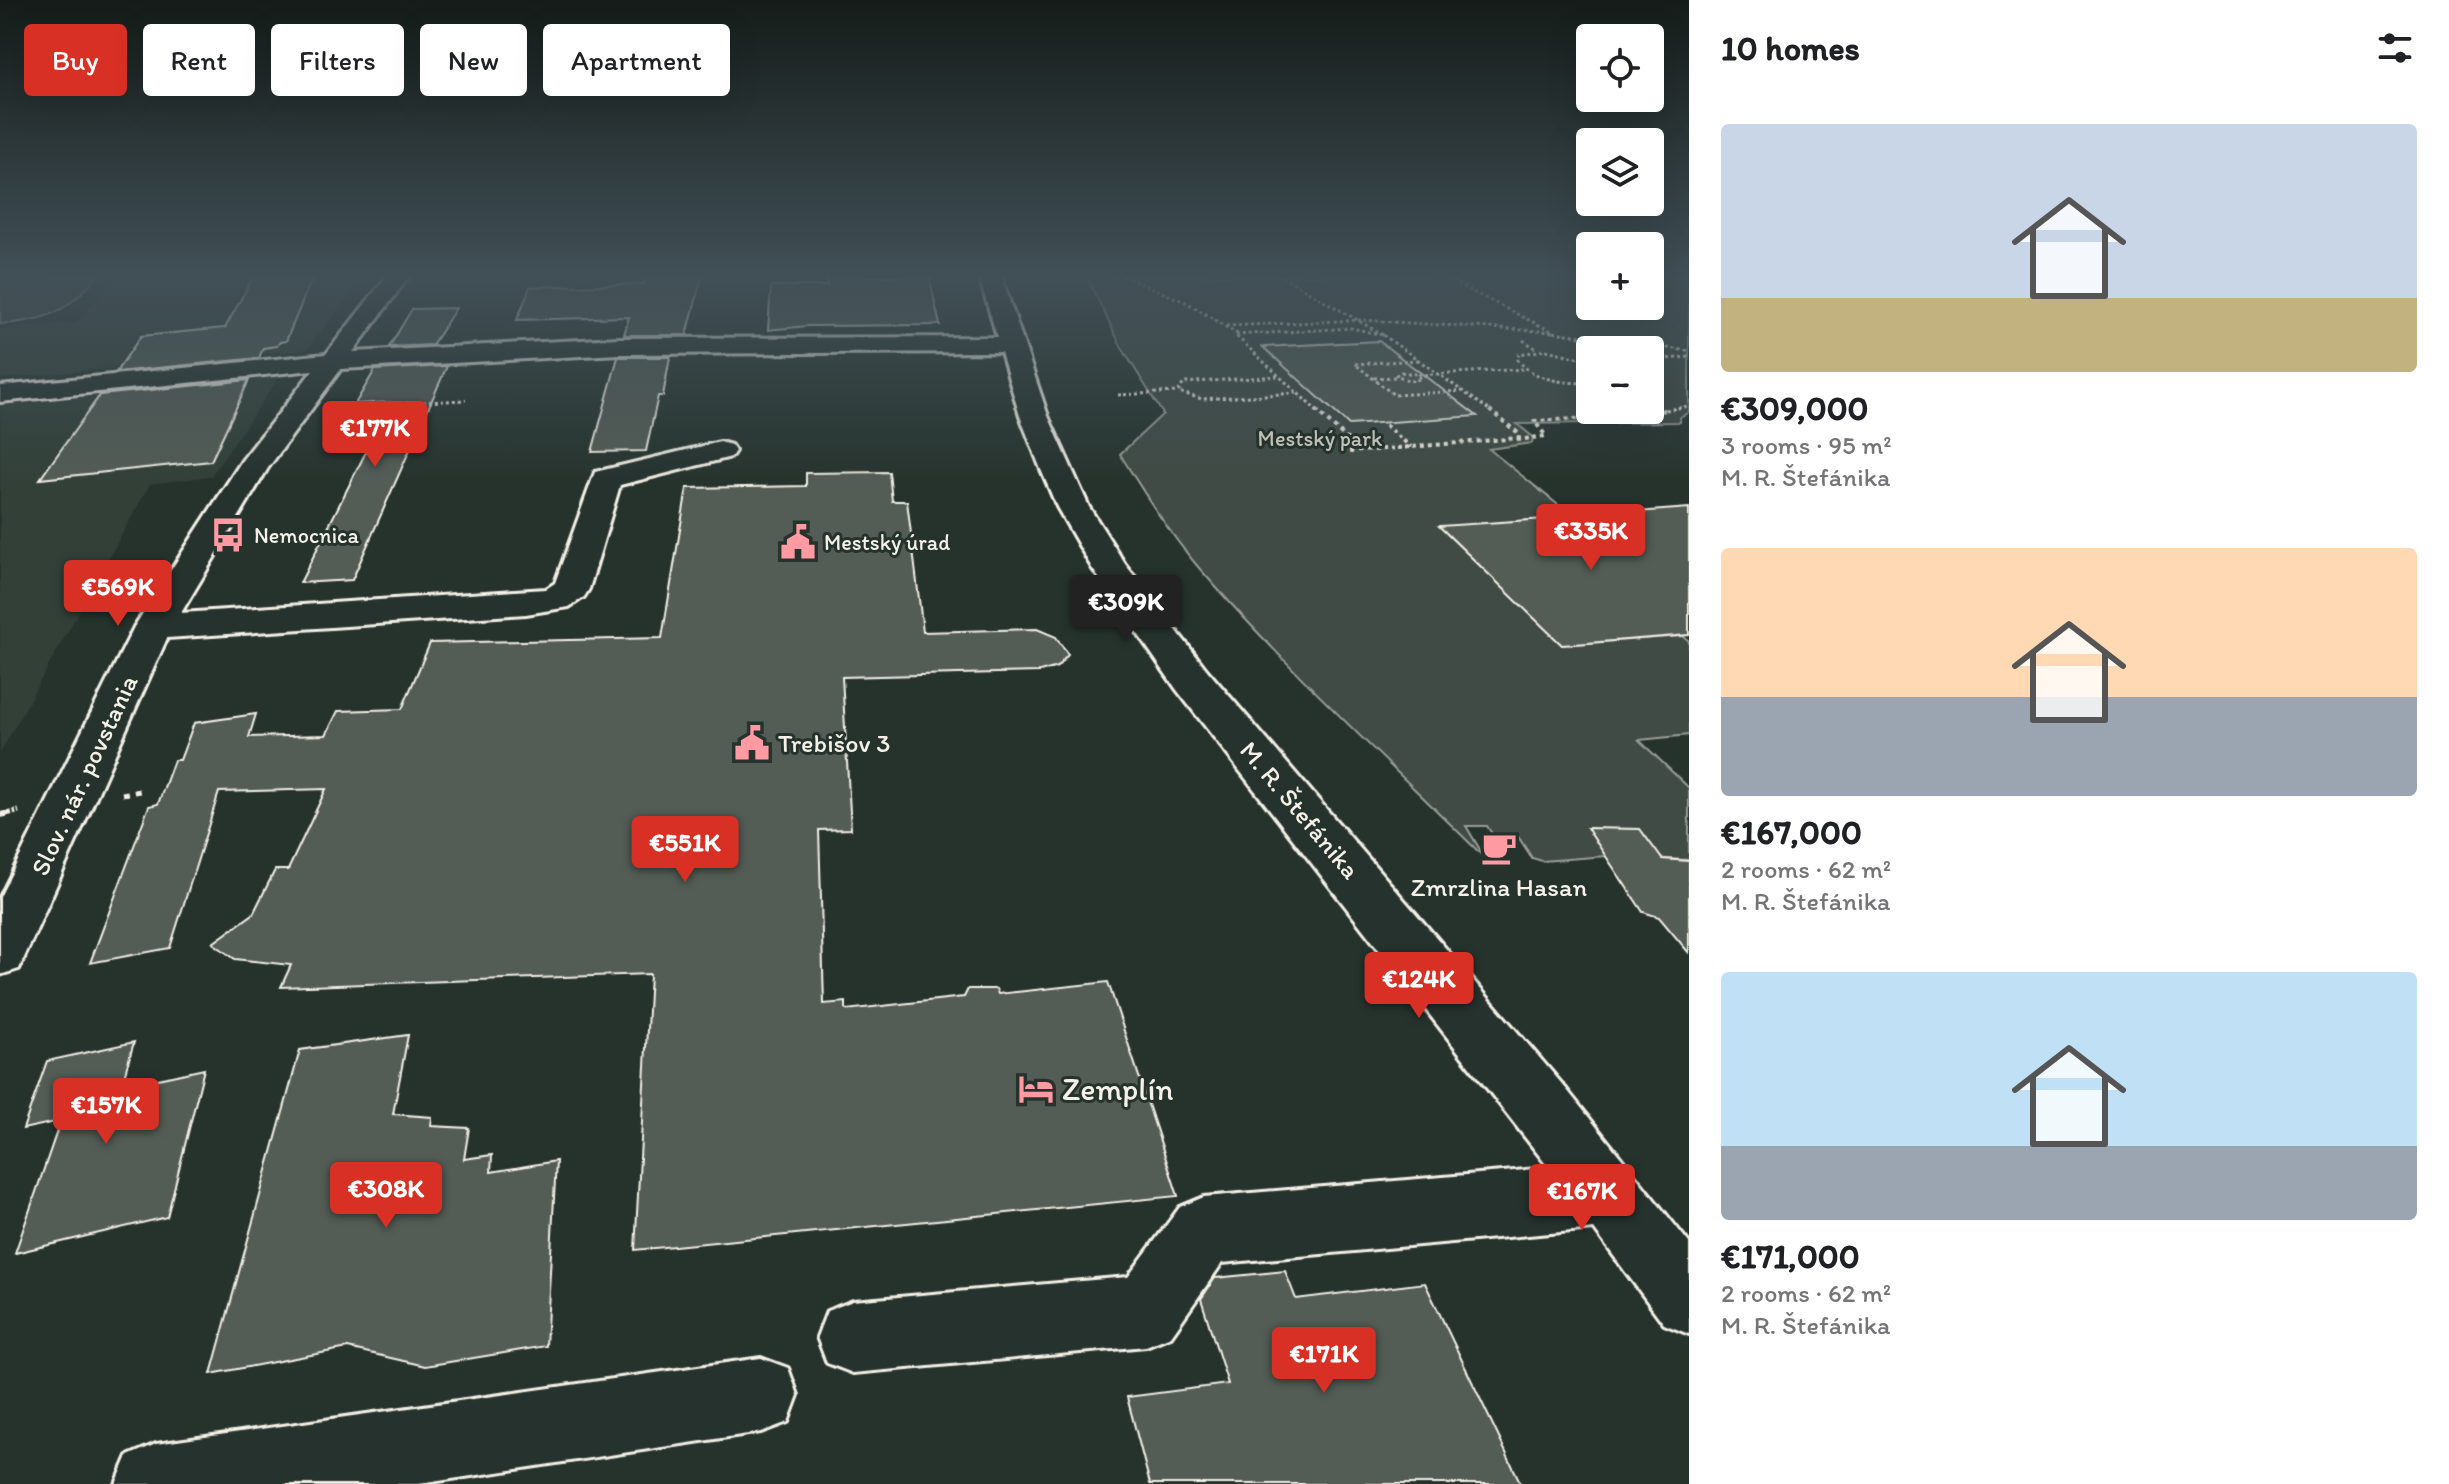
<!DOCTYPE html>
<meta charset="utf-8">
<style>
:root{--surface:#fff;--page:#f2f2f2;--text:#202124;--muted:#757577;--accent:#d93025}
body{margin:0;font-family:Itim,sans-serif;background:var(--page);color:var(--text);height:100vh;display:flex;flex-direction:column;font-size:30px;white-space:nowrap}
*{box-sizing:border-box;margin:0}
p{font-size:26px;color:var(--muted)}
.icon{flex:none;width:44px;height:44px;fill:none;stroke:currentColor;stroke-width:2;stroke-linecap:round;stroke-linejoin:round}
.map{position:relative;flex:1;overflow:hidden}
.side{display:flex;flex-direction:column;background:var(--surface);width:760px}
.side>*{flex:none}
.banner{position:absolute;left:24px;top:24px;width:760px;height:72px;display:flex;gap:16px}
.buttons{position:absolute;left:1576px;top:24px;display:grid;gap:16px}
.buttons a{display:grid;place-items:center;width:88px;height:88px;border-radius:8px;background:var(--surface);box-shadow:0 8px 32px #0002;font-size:40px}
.price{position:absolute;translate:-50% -68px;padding:0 18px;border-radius:8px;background:var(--accent);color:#fff;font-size:26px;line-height:52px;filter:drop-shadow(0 2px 4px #0008)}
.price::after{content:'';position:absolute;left:50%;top:48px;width:24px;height:18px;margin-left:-12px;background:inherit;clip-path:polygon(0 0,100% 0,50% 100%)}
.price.on{background:#222;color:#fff}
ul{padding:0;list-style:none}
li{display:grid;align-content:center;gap:16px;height:424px;padding:0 32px}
li span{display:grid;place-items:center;height:248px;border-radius:8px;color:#555}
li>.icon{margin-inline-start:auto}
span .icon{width:144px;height:144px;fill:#fffc;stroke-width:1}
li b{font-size:34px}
h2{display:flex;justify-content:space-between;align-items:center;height:96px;padding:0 32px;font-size:34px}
.tag{padding:0 28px;border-radius:8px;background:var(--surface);box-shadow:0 8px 32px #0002;font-size:28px;line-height:72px}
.tag.on{background:var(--accent);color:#fff}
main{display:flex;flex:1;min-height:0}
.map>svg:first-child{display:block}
.built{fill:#333f39}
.green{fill:#414b45;stroke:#9a9e96;stroke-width:2;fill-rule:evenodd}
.building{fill:#525c55;stroke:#f4f1e8;stroke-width:2}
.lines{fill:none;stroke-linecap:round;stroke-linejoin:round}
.minor-casing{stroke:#f4f1e8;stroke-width:6}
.path-far3{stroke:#f4f1e8;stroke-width:3;stroke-dasharray:3 3;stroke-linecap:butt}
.path-far2{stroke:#f4f1e8;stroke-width:4;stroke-dasharray:4 4;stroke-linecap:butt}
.path-far1{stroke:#f4f1e8;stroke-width:5;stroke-dasharray:6 6;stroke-linecap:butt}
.path{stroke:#f4f1e8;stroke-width:6;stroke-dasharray:7 7;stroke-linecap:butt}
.minor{fill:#26332d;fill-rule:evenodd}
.labels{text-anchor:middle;stroke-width:6;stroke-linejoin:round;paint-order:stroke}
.far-park-label{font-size:22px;fill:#bebfb7;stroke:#26332d}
.far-poi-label{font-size:22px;fill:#f4f1e8;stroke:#26332d;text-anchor:start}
.poi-label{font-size:26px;fill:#f4f1e8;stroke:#26332d;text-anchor:start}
.street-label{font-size:26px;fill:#f4f1e8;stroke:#26332d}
.near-poi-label{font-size:32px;fill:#f4f1e8;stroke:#26332d;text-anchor:start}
</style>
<main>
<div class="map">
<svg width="1689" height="1484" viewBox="0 0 1689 1484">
<rect width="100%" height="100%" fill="#26332d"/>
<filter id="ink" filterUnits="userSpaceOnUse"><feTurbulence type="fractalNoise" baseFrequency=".0125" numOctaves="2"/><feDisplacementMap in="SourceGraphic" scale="16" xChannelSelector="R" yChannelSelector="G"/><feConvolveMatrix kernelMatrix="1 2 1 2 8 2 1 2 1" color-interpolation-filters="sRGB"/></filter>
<g filter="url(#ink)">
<g class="built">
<polygon points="144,276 365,276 306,350 0,379 0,329 76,323 115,278"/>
<polygon points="280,376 211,476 150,484 0,753 0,402"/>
</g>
<g class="green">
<path d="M0,276H97C67,312 47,321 0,324Z"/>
<path d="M1086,276H1590V306H1650V276H1689V412L1680,417V422L1517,424L1533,437L1532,443L1489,449L1573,517L1453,526L1447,534L1562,645L1683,636L1689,641V735L1639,740L1689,788V860L1606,856L1542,861L1532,858L1519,838L1494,837L1487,826H1466L1485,858C1389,763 1288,670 1199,568C1169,533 1144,493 1120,454L1163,414L1122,348ZM1590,350H1650V410H1590Z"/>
</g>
<g class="building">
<polygon points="313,276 286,341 280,342 277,346 263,348 259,358 116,372 141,336 225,328 253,277"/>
<polygon points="645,276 702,276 687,335 624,335 629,317 517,320 530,287 643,284"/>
<polygon points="827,276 929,276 940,325 808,326 768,330 771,286 827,286"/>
<polygon points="456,308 432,345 389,347 412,309"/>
<polygon points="1379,341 1477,416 1349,425 1263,347"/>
<polygon points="618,357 670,357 663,396 658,396 646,451 592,452"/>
<polygon points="447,366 352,580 300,583 391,402 355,404 375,370"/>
<polygon points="249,380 211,461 40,479 100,395"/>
<polygon points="889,472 892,501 907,501 923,632 1037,629 1056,637 1068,655 1057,667 1040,672 842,677 851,829 819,830 824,1004 846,1002 846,1010 964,997 968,989 996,989 998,994 1108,982 1178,1196 635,1250 650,974 281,987 291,965 235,959 213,943 253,914 275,870 288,870 326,789 219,792 170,948 90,963 149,806 158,804 174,760 180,760 194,723 256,714 249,737 326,735 338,711 402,709 430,643 662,638 687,488 806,486 806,473"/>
<polygon points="1689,508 1689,635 1562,645 1439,526 1548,519 1606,510 1610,514"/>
<polygon points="1587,828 1640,829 1662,859 1689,861 1689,953 1659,917 1643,912"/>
<polygon points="408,1035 393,1114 432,1117 431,1126 469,1128 464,1159 492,1155 491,1172 556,1161 546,1346 425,1366 348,1348 211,1374 300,1050"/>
<polygon points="134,1042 121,1087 204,1069 167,1217 15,1253 59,1125 54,1126 55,1122 23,1129 47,1061"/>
<polygon points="1285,1271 1296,1299 1425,1283 1521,1484 1150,1484 1127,1397 1228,1384 1201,1299 1215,1278"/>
</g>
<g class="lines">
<g class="minor-casing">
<g id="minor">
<polygon points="387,276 409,276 353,352 619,338 997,337 979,276 1001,276 1048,416 1089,507 1125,564 1207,670 1567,1090 1689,1243 1689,1334 1664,1324 1594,1229 1222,1263 1171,1336 1146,1346 853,1373 827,1363 817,1337 827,1311 853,1301 1128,1277 1180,1207 1204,1197 1549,1168 1177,690 1092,568 1057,507 1040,467 1020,416 1001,352 619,354 341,369 268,468 181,613 546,589 555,583 595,472 720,442 731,445 735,451 731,457 620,485 589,589 584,597 569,607 526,614 167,638 19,969 0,975 0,897 134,627 243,459 313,370 0,402 0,386 326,354"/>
<polygon points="761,1358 788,1368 798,1395 788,1422 761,1432 419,1484 116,1484 128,1456 156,1444"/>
</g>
</g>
<g class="path-far3">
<polyline points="1123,276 1188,303 1239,335"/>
<polyline points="1282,276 1383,335"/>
<polyline points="1441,276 1553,332 1689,351"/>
<polyline points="1226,326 1362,320 1553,332"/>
<polyline points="1383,335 1492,412"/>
<polyline points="1523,340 1537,349"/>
<polyline points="1418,360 1355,364 1394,395 1462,391"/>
<path d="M1590,360L1546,350L1519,354L1517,359C1534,381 1564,383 1590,383"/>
<polyline points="1650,360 1689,357"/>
<polygon points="1401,372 1416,374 1421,379 1410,381 1396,375"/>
<polyline points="1418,375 1525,369"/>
<polyline points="1278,376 1184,383 1178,392 1202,399 1297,393"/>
<polyline points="1374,378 1396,377"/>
<polyline points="1118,395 1178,392"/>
<polyline points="339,406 466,400"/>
<polyline points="1318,412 1235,335 1351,328 1383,335"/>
<polyline points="1654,412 1689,406"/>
</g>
<g class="path-far2">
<polyline points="1316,410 1348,440 1349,452 1519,438 1517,432 1489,410"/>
<polyline points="1385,425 1411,447"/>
<polyline points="1517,440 1546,436 1534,421 1634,416 1665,410"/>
</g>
<g class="path-far1">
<polyline points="122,794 145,790"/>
<polyline points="6,814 19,811"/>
</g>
<polyline class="path" points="0,815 16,812"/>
<use href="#minor" class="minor"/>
</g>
</g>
<linearGradient id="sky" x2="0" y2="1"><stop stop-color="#151c19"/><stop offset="0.57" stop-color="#415057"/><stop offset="1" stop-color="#415057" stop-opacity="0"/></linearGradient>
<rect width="1689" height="484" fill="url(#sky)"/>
<defs>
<g id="bus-bare" transform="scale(2.76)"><path d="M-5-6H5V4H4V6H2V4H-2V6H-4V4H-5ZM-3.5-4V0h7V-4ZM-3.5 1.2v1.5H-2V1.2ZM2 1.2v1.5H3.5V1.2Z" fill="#ff9aa2" stroke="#26332d" stroke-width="2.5" paint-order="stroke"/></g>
<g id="civic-bare" transform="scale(2.76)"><path d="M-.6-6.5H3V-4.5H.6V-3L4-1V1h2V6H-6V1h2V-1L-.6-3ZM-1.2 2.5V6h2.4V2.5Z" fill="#ff9aa2" stroke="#26332d" stroke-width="2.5" paint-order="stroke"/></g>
<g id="cafe-bare" transform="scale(2.76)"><path d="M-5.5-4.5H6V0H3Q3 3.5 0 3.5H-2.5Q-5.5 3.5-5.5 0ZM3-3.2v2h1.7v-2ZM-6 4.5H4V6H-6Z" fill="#ff9aa2" stroke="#26332d" stroke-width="2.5" paint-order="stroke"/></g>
<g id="hotel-bare" transform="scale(2.76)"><path d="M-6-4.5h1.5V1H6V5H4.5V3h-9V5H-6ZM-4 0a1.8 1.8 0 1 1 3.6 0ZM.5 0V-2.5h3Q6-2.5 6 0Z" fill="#ff9aa2" stroke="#26332d" stroke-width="2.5" paint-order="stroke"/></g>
</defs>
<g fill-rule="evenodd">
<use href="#bus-bare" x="228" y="535"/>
<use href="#civic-bare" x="798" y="542"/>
<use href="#civic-bare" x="752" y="743"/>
<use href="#cafe-bare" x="1499" y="848"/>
<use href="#hotel-bare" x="1036" y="1089"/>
</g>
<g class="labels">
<g class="far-park-label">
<text x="1320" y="446">Mestský park</text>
</g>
<g class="far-poi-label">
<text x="254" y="543">Nemocnica</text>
<text x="824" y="550">Mestský úrad</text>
</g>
<g class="poi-label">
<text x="778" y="752">Trebišov 3</text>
<text x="1499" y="896" text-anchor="middle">Zmrzlina Hasan</text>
</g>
<g class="street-label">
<text transform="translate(84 775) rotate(-65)" y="9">Slov. nár. povstania</text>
<text transform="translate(1300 810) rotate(50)" y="9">M. R. Štefánika</text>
</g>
<g class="near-poi-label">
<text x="1062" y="1100">Zemplín</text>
</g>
</g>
</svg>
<div class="buttons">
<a><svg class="icon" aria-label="locate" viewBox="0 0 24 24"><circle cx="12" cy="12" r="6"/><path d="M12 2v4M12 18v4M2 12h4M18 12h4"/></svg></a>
<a><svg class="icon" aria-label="layers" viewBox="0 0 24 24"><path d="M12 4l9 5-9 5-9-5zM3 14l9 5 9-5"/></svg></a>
<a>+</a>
<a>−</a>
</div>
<b class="price" style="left:375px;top:469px">€177K</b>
<b class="price" style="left:1591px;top:572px">€335K</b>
<b class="price" style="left:118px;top:628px">€569K</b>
<b class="price on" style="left:1126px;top:643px">€309K</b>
<b class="price" style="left:685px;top:884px">€551K</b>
<b class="price" style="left:1419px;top:1020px">€124K</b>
<b class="price" style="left:106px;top:1146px">€157K</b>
<b class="price" style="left:386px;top:1230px">€308K</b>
<b class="price" style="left:1582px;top:1232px">€167K</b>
<b class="price" style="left:1324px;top:1395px">€171K</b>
<div class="banner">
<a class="tag on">Buy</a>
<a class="tag">Rent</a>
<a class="tag">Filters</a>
<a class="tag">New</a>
<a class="tag">Apartment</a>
</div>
</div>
<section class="side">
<h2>10 homes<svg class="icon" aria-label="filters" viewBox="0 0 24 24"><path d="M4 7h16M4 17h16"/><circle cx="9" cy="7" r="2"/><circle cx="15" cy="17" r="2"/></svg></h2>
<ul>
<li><span style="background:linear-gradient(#c9d6e8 70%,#c2b280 0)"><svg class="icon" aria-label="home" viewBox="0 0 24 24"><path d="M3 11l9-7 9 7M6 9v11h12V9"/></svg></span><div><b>€309,000</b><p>3 rooms · 95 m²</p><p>M. R. Štefánika</p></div></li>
<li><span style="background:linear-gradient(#ffd9b3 60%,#9aa5b1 0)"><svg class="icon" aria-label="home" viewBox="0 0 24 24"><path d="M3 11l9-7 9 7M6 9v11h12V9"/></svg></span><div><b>€167,000</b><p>2 rooms · 62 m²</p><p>M. R. Štefánika</p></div></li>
<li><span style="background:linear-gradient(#bfe0f5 70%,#9aa5b1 0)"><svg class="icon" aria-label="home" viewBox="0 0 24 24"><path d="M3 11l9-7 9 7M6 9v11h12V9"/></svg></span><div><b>€171,000</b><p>2 rooms · 62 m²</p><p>M. R. Štefánika</p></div></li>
</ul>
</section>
</main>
